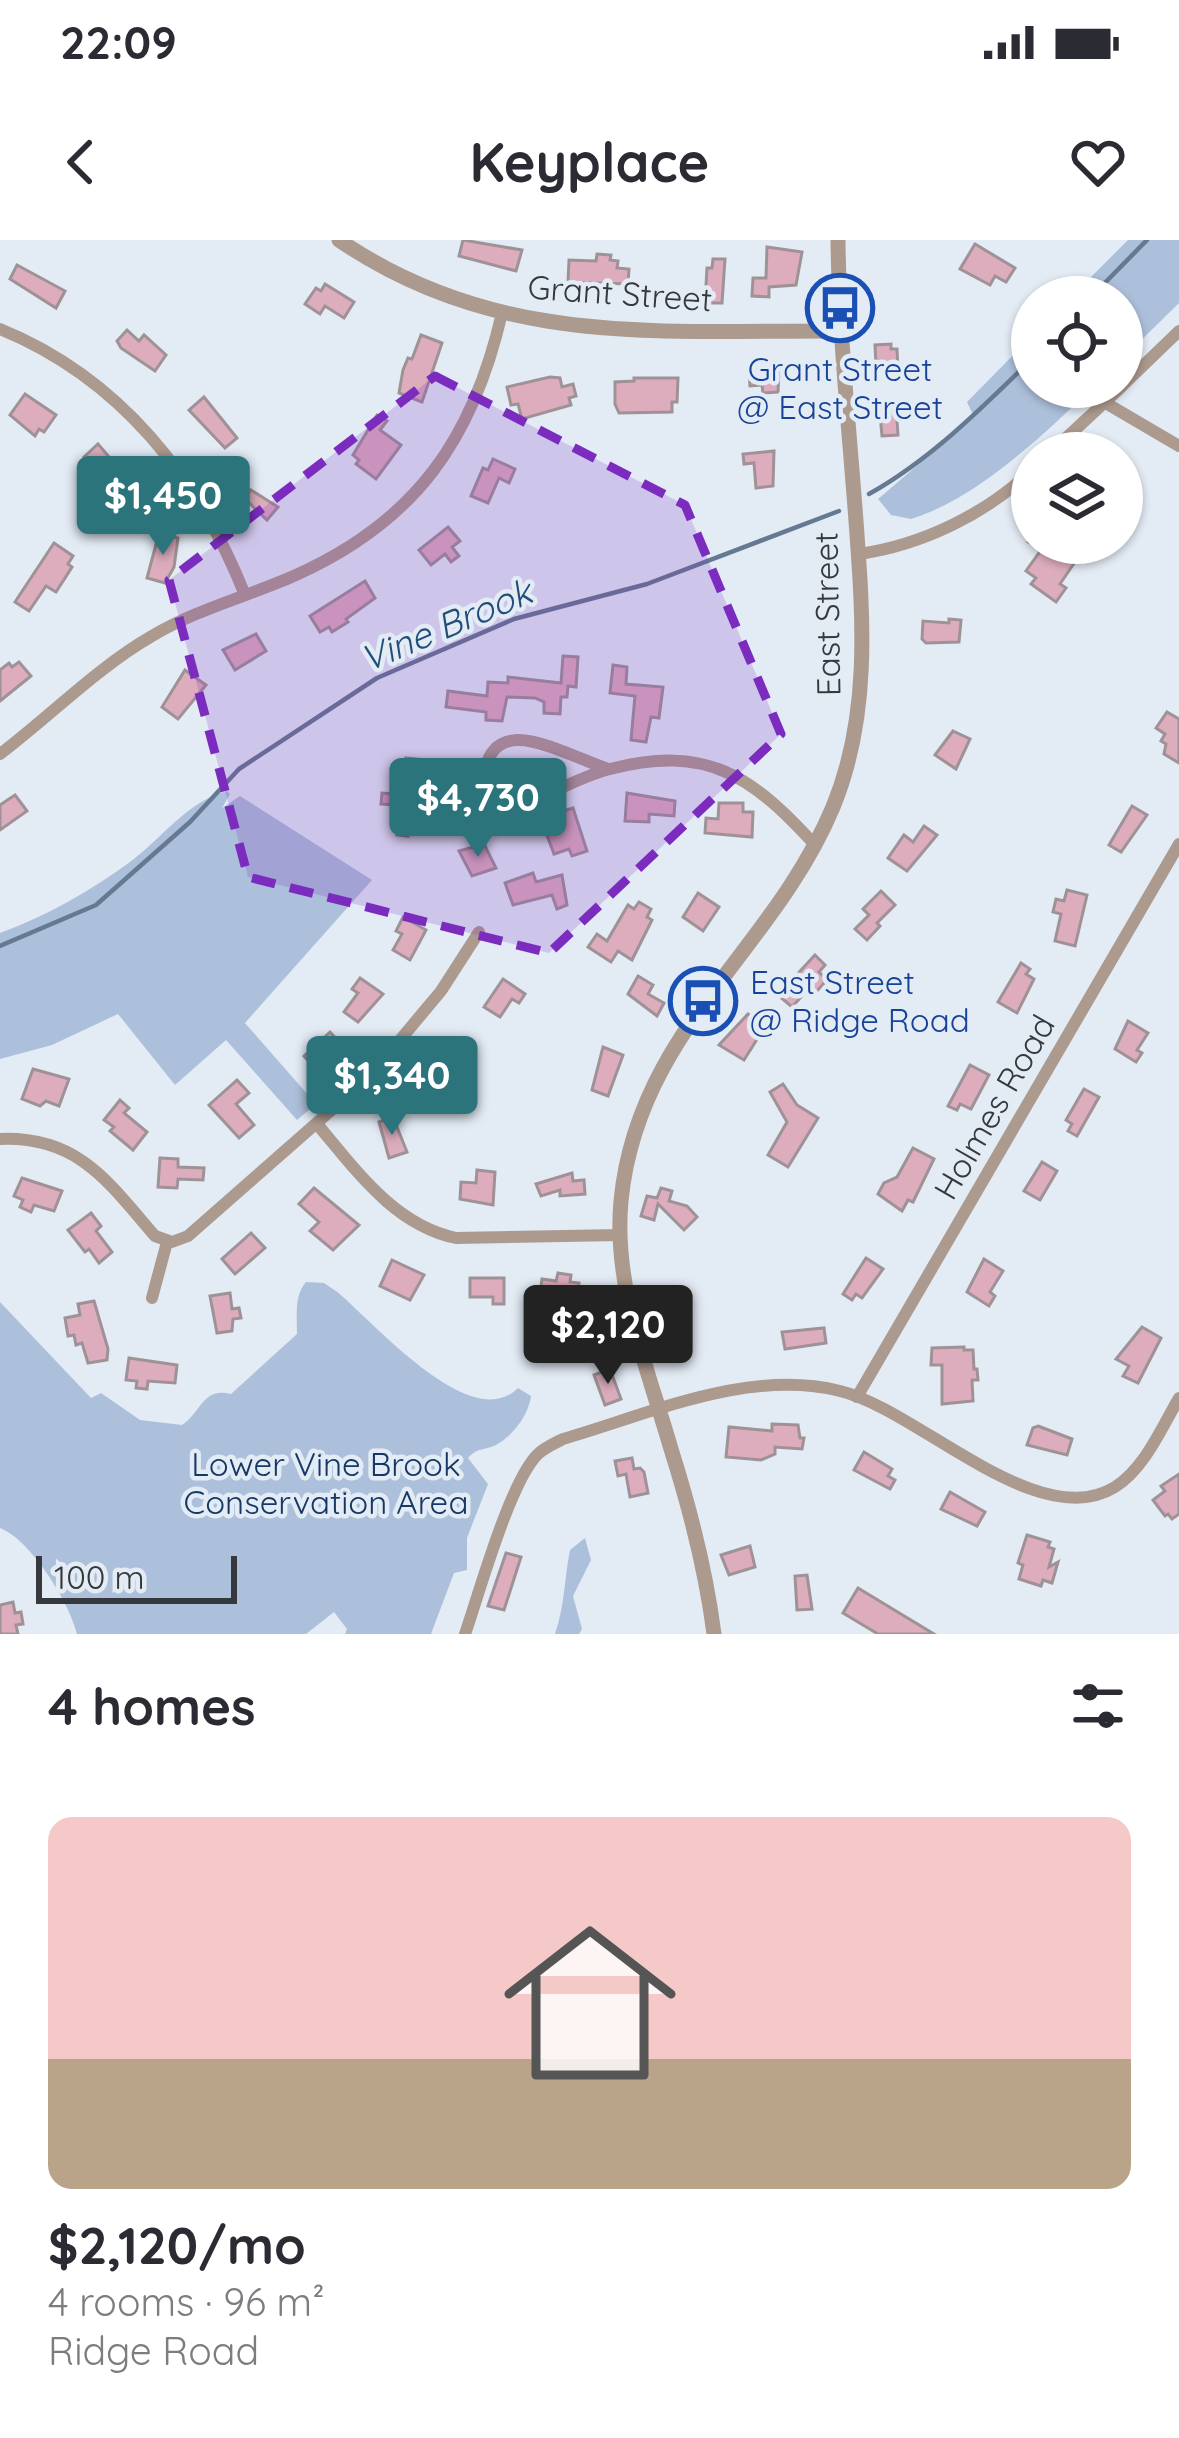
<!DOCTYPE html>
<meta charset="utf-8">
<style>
:root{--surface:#fff;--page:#f2f2f3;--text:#2b2b33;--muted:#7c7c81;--accent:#2b747c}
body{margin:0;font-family:Quicksand,sans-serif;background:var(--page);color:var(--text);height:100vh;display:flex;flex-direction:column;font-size:45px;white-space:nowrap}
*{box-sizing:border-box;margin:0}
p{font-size:39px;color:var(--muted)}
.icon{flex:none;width:66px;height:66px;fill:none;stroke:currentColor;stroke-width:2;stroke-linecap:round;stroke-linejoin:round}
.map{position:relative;height:1394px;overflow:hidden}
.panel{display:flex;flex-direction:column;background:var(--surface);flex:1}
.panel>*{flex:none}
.controls{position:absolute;left:1011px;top:36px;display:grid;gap:24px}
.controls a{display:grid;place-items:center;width:132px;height:132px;border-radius:50%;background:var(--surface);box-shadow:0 3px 9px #0004;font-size:60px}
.scale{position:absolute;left:36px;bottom:30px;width:201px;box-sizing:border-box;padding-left:12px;border:6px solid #35383c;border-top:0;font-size:33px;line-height:42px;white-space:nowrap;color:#35383c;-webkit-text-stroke:9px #e3ebf5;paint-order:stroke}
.price{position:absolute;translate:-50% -102px;padding:0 27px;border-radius:12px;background:var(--accent);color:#fff;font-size:39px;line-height:78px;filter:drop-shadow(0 3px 6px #0008)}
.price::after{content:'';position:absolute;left:50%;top:72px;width:36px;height:27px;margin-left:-18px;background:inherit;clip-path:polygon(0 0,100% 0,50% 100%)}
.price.active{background:#222;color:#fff}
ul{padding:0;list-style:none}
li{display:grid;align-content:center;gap:24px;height:636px;padding:0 48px}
li span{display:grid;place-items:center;height:372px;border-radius:24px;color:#555}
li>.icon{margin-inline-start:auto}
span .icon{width:216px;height:216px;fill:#fffc;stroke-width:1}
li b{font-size:51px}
h2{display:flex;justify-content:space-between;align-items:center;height:144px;padding:0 48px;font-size:51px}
.status{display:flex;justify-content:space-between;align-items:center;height:84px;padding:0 60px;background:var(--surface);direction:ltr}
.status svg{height:33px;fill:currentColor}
header{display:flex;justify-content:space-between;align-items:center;height:156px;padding:0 48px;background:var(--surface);font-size:54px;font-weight:700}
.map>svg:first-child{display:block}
.green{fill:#adc0db}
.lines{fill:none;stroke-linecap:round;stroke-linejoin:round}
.stream{stroke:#657a92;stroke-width:4.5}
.building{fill:#ddadbe;stroke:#9f9296;stroke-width:3}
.minor{stroke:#ad9a8f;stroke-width:12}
.tertiary{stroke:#ad9a8f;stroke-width:15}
.marked{fill:#7b2cbf;fill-opacity:0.2;stroke:#7b2cbf;stroke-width:9;stroke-dasharray:24 15;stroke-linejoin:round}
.labels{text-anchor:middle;stroke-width:9;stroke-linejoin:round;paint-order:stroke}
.street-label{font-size:33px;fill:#35383c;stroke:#e3ebf5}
.transit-label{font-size:33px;fill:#164399;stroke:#e3ebf5}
.park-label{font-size:33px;fill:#163866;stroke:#e3ebf5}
.water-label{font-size:36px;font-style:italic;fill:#234d7b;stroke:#e3ebf5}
</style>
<div class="status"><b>22:09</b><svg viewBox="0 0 49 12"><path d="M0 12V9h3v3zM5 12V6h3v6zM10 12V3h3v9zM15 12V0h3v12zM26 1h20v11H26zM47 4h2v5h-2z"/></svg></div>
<header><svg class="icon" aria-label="back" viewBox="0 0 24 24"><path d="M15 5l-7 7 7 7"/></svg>Keyplace<svg class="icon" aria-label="heart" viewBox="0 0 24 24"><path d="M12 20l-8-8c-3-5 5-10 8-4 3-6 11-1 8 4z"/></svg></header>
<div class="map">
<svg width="1179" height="1394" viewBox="0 0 1179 1394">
<rect width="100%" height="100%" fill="#e3ebf5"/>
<g class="green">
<polygon points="1128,0 1179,0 1179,63 1122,119 1122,57 1071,57"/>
<path d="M1032,96V147H1093C1045,194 976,259 911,279L891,275L878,259L974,177L967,162Z"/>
<path d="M227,551L230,554L222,568L240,556L372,640L245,783L316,864L297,880L226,800L175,845L118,774L52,805L0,819V693C47,676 90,651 130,622C161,599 189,560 227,551Z"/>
<path d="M306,1042L324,1043L336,1051C371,1079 471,1196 518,1148L531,1156C529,1174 513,1196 496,1205C483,1211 478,1207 468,1218L488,1244L467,1298V1330L454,1333L431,1394H345L347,1389L334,1372L306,1394H77C70,1363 30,1299 0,1288V1062L91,1158L101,1153L140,1180L182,1185C202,1172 202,1147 231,1154L297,1094C297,1077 294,1055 306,1042Z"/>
<path d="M585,1298L591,1320L573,1356L582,1389L579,1394H555C565,1365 564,1340 570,1310Z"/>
</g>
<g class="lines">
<g class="stream">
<polyline points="1091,57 1147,0"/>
<path d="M869,254C930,220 982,168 1032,119"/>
<polyline points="0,706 96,665 190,582 239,529 377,438 514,379 647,344 839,271"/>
</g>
</g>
<g class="building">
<polygon points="463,0 522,10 516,31 459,16"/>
<polygon points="975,4 1015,28 1006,42 995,36 990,45 960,29"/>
<polygon points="767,7 802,12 796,45 769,47 769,57 752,56 753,38 766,38"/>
<polygon points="597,14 611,15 610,20 618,21 617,28 629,29 628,44 568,42 569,20 596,21"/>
<polygon points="713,19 725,19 722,63 705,63 707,28 712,28"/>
<polygon points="17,25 65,51 56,68 10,39"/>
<polygon points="325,44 354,62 344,78 325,66 320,74 305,64 316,48 321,51"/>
<polygon points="127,90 139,101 144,95 166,115 155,131 121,108 117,101"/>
<polygon points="421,95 442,103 422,162 399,153 403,130 408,118 412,119"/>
<polygon points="891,104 891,109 897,109 898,131 881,132 881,125 876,125 875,105"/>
<polygon points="779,128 778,152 763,153 762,145 750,146 749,129"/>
<polygon points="550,137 560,138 562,147 573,144 576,156 569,158 571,165 522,179 518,164 511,165 507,147"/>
<polygon points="634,138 678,138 677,162 672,162 672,172 619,173 615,164 615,142 634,141"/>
<polygon points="25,154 56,175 44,192 39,189 35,196 10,175"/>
<polygon points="204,157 237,198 225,208 189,170"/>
<polygon points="905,162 907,179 897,180 898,195 882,196 879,164"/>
<polygon points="377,175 387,181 380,190 401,205 376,239 356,224 359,220 353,215"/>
<polygon points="98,204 133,245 123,254 84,217"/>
<polygon points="774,211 773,246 756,248 754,223 744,224 743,214"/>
<polygon points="493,219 515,229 509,243 499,238 488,263 471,256 483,228 488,230"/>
<polygon points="251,250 278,267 267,280 244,258"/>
<polygon points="448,287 460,301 452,307 459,316 451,322 445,314 431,325 419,310"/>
<polygon points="159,293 178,298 174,327 165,343 147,338"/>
<polygon points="54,303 73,316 68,324 72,327 56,352 46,346 29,371 15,362"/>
<polygon points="1030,303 1067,303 1081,313 1060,344 1066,348 1056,362 1031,344 1036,338 1026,331 1041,310"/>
<polygon points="365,341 375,358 346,379 348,382 332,392 329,387 320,392 310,376"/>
<polygon points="949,379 961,380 959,402 926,403 922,399 923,381 949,383"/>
<polygon points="256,394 266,411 235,430 223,410"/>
<polygon points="563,416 578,417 576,447 568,446 567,457 561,457 560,474 544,473 544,462 535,458 507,457 502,481 486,480 486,472 446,467 448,451 487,456 488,442 508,443 508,437 561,443"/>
<polygon points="19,422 31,436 0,461 0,430 9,423 12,427"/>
<polygon points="613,425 627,427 626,444 663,447 659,478 651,477 646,502 631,500 635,456 610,453"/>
<polygon points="185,430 206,445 178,479 162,467"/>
<polygon points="1167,472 1179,479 1179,523 1164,514 1166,504 1161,501 1165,494 1156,488"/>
<polygon points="953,491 970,499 956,529 935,515"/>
<polygon points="406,518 427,520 425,546 417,545 415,570 437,575 436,592 408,590 408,596 397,595 396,565 381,564 382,553 396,554 399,526 406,526"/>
<polygon points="627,553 675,561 674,576 649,574 649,582 625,581"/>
<polygon points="15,555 27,571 0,590 0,565"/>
<polygon points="719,563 743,563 743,572 753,572 752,597 705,593 706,578 718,579"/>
<polygon points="1132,566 1147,575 1121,612 1109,605"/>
<polygon points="573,568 587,611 572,616 569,609 554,614 545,590 552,588 548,576"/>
<polygon points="924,586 937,595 907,631 888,618 904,595 913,602"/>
<polygon points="484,604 496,628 472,636 459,611"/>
<polygon points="533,633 536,642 562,635 567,665 557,669 552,655 513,665 505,643"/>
<polygon points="1067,650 1087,655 1075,706 1055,701 1061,674 1053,672 1056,659 1064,661"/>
<polygon points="881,651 895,665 877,683 880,686 867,700 855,689 869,675 863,669"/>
<polygon points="698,653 719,667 703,691 683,677"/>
<polygon points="639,662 651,669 647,677 652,680 632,720 618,711 611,722 588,707 597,694 607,701 628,665 634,669"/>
<polygon points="403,677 426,690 410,720 393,710 402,694 396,691"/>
<polygon points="815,715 825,725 819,732 827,740 816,752 810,747 792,767 778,755"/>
<polygon points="1021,723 1030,729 1026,734 1034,739 1017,773 998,762"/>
<polygon points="638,736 653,745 648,754 664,763 657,776 628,754"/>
<polygon points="360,738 383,754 358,782 344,772 358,753 352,749"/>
<polygon points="503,739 525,754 519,763 512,759 500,777 484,767"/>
<polygon points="748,774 766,785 744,820 719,805"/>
<polygon points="1128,781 1148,793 1137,810 1142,813 1136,822 1115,809"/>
<polygon points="330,792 342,805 314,827 304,816"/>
<polygon points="603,807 623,815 608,856 592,850"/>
<polygon points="450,814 464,826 450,843 456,847 448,856 428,840"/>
<polygon points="970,825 989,835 971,869 960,864 957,870 948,866"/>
<polygon points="33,829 69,839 59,866 46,861 40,866 22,859"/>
<polygon points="237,840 249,853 236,864 254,885 239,898 209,865"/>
<polygon points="783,844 797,865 818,878 788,927 768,915 787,882 770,852"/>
<polygon points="1084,849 1099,857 1077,896 1068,891 1072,884 1066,880"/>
<polygon points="120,860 129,868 124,873 147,892 133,910 110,891 114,887 104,880"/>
<polygon points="393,877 407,912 389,918 379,882"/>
<polygon points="913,908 934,919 913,962 908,960 902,971 878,954 884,943 897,937"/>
<polygon points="160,918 178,919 178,927 204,928 203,940 178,939 177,948 158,947"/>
<polygon points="1042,922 1057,931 1040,960 1024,951"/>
<polygon points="477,930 495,932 493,965 460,959 461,942 476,943"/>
<polygon points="572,933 573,941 584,940 585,954 560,956 560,950 541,956 536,944"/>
<polygon points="22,938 62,951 54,971 34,965 31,972 20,967 23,960 14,956"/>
<polygon points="314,948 359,985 333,1010 310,991 319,982 299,964"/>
<polygon points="661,948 672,951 669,961 687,966 697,977 684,990 658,964 654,980 641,976 647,956 657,958"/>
<polygon points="91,973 101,986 96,991 112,1012 99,1023 89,1009 85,1012 68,990"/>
<polygon points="251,993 265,1008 235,1034 222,1019"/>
<polygon points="866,1018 883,1029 862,1058 856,1054 852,1060 843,1054"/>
<polygon points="984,1019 1003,1031 990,1052 995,1056 989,1066 967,1052"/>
<polygon points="392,1020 424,1035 410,1060 380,1046"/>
<polygon points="558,1033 571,1035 570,1042 579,1043 575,1067 564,1066 565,1059 540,1053 542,1039 556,1041"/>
<polygon points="470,1038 504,1038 504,1064 493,1064 493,1057 470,1057"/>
<polygon points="230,1053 232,1069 239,1068 241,1078 233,1079 232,1091 217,1093 210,1056"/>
<polygon points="94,1061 108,1109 107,1120 88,1123 82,1103 76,1105 74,1095 68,1096 65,1078 80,1075 78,1064"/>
<polygon points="1142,1087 1161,1098 1138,1143 1123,1136 1129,1126 1116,1119"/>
<polygon points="824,1088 826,1103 785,1109 782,1092"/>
<polygon points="964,1107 964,1110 973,1110 974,1129 977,1129 978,1140 972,1140 973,1161 942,1164 942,1125 931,1125 932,1108"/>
<polygon points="129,1118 177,1125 175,1143 148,1141 147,1149 136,1148 137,1141 126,1140"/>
<polygon points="610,1129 621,1159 605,1165 594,1135"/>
<polygon points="772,1184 798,1185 800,1198 804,1198 802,1209 775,1207 775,1214 761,1220 726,1217 729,1187 772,1191"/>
<polygon points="1038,1186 1072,1199 1067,1215 1027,1205 1033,1188"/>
<polygon points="864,1212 892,1229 888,1236 895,1240 890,1249 854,1230"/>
<polygon points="632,1218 634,1229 640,1228 644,1232 648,1253 630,1257 626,1234 618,1236 615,1221"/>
<polygon points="1179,1234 1179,1274 1172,1279 1168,1274 1165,1276 1153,1260 1165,1251 1161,1246"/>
<polygon points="950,1252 985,1272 977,1286 941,1269"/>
<polygon points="1027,1295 1050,1302 1048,1307 1054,1309 1049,1327 1058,1322 1052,1343 1043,1340 1041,1346 1019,1339 1023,1325 1018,1323"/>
<polygon points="750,1306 755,1327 729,1335 721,1315"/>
<polygon points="506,1313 521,1317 504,1370 488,1366"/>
<polygon points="807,1335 812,1369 797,1370 795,1336"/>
<polygon points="858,1348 934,1394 878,1394 843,1373"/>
<polygon points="13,1362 15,1373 21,1372 23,1384 16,1385 18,1394 0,1394 0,1365"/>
</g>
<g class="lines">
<g class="minor">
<path d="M0,89C120,138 198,237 245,355"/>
<polyline points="1122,146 1179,91"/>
<polyline points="1104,162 1179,206"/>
<polyline points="1050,213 1121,147"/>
<path d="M859,314C922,305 986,274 1032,230"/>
<path d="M0,514C50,476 98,427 152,396C197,369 249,356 296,335C416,281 473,199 502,73"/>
<path d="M608,529C584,521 541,499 517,500C474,502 477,564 524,563C553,554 581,536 610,529C707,504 752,536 815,605"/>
<path d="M317,884C356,930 394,985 456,998L620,995"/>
<path d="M0,899C79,896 109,943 155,996L172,1002L188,996L369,837L441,751L479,692"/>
<polyline points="152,1058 167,1002"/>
<polyline points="857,1157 1179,604"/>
<path d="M465,1394C479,1354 510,1241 538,1214C544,1208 555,1203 563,1199C650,1174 748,1128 840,1151C917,1169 1038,1295 1115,1247C1145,1228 1162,1187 1179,1158"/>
</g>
<g class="tertiary">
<path d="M339,0C497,108 660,90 842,91"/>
<path d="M714,1394C706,1331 690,1269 671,1209C648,1129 613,1046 621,961C637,792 773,711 833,567C871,475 863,377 856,281C849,187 839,94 838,0"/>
</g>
</g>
<path class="marked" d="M435,136L685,265L781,494L549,713L248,637L169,340Z"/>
<defs>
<g id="bus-ring" transform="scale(3.45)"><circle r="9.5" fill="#e3ebf5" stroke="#1a4fb4" stroke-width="1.5"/><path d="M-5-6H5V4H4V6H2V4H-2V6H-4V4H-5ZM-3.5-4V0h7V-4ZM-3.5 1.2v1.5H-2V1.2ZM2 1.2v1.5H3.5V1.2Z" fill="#1a4fb4"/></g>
</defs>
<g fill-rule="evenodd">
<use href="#bus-ring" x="840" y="68"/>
<use href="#bus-ring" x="703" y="761"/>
</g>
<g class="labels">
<g class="street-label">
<text transform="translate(620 53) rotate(4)" y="12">Grant Street</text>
<text transform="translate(827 374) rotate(-91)" y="12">East Street</text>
<text transform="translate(994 867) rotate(-60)" y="12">Holmes Road</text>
</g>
<g class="transit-label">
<text x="840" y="141">Grant Street<tspan x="840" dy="38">@ East Street</tspan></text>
<text x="750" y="754" text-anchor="start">East Street<tspan x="750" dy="38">@ Ridge Road</tspan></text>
</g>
<g class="park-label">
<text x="326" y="1236">Lower Vine Brook<tspan x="326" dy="38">Conservation Area</tspan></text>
</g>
<g class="water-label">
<text transform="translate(446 385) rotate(-23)" y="13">Vine Brook</text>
</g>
</g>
</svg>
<div class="controls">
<a><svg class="icon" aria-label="locate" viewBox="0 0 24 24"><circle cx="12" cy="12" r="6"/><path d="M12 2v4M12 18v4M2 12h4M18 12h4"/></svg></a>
<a><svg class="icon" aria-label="layers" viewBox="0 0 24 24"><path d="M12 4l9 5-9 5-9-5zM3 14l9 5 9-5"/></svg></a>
</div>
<div class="scale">100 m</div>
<b class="price" style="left:163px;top:318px">$1,450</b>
<b class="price" style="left:478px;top:620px">$4,730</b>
<b class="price" style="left:392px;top:898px">$1,340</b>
<b class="price active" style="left:608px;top:1147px">$2,120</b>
</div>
<section class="panel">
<h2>4 homes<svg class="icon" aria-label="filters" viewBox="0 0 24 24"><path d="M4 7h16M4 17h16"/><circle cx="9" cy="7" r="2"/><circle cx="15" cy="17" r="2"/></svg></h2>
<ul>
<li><span style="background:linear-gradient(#f6c9c9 65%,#b9a48a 0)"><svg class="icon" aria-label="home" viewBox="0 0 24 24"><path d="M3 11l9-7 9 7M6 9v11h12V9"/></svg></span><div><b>$2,120/mo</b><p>4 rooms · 96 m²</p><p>Ridge Road</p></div></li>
</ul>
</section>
